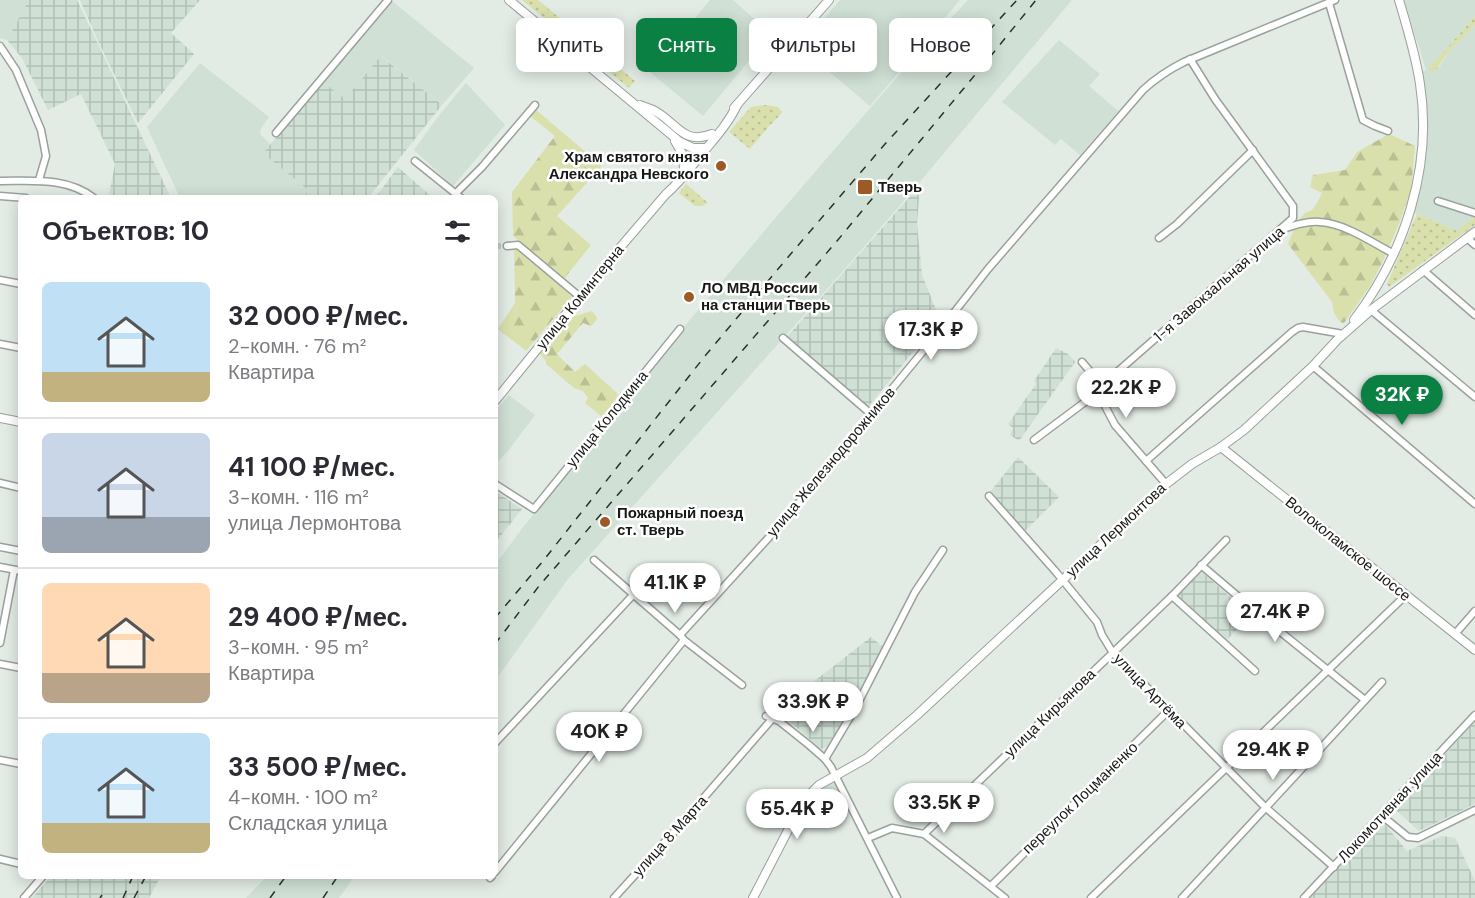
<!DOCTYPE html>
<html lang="ru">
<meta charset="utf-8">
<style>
:root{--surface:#fff;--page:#f2f2f3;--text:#2b2b33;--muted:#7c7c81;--line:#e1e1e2;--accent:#0b8043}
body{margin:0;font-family:"DM Sans",sans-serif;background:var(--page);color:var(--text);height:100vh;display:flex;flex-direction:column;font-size:22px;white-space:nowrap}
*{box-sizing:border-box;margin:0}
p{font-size:20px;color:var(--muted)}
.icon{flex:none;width:33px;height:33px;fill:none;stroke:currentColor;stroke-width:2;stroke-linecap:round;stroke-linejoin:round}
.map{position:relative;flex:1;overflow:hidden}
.panel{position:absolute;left:18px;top:195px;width:480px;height:684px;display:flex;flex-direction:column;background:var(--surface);border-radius:9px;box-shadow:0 3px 15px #0003}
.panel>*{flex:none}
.top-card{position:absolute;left:516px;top:18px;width:570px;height:54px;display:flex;gap:12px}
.price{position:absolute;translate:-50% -51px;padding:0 14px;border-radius:21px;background:#fff;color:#222;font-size:20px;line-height:39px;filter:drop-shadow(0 2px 3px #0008)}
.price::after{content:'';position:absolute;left:50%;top:36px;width:18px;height:14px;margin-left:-9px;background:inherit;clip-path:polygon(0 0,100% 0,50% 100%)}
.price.current{background:var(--accent);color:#fff}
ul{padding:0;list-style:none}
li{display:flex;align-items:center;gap:18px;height:150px;padding:0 24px}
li+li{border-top:2px solid var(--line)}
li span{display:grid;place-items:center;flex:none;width:168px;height:120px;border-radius:9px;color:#555}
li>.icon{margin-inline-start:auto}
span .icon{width:72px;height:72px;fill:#fffc;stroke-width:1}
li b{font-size:26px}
h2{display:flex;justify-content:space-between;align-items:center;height:72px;padding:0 24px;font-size:26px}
.pill{padding:0 21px;border-radius:9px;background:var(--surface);box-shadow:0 3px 15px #0003;font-size:21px;line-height:54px}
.pill.current{background:var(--accent);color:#fff}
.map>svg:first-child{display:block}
.built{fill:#d0e0d4}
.industrial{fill:url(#industrial-grid)}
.grass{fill:url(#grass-dots)}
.forest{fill:url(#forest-firs)}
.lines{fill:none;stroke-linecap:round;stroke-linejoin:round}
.minor-tunnel{stroke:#c3ccc5;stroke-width:6;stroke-dasharray:6 3;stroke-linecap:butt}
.minor-casing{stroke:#99a29b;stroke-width:9}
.major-casing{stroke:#99a29b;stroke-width:10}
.minor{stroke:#fff;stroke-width:6}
.major{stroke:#fff;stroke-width:8}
.rail{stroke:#2d302d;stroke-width:1.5;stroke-dasharray:8 8;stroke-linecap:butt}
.poi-dot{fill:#9c5a27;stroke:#fff;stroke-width:2}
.labels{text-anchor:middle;stroke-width:5;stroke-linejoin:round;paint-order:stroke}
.poi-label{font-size:15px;font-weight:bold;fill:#161916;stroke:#fff;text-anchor:start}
.street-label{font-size:15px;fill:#161916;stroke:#fff}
</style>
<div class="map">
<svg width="1475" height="898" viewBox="0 0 1475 898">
<defs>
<pattern id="industrial-grid" width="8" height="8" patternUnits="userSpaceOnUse" patternTransform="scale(1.5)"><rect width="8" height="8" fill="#d0e0d4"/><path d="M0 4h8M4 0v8" fill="none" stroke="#b2c0b5"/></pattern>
<pattern id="grass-dots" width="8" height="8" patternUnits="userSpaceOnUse" patternTransform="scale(1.5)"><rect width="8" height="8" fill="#dae0ac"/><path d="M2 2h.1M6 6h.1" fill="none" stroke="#bac093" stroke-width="1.8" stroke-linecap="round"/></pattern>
<pattern id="forest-firs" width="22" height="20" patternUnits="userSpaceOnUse" patternTransform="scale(1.5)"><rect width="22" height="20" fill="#dae0ac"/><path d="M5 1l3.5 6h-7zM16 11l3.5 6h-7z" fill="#bac093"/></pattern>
</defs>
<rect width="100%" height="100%" fill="#e2ebe4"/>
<g class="built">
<polygon points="0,0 29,0 7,40 0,38"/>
<polygon points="710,0 733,0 771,34 703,116 650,72"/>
<polygon points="840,0 960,0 870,106 800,47"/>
<polygon points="968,0 1072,0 903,202 822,295 568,579 495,681 495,565 524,526 631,394 667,347 777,216 910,62"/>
<polygon points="1404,0 1475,0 1475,17 1427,70 1440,66 1448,53 1475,25 1475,232 1469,236 1410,211 1422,146 1418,73 1426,70"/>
<polygon points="392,1 474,68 442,105 382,56 345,100 323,82"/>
<polygon points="1059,40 1100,74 1089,86 1118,111 1080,155 1061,139 1055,145 1002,102"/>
<polygon points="200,63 269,117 261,128 260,134 270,144 263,153 309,190 304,198 180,198 147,127"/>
<polygon points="466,83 505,125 453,186 414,150 437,118"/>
<polygon points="509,395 535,415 508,451 495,465 495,411"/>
<polygon points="833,781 846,803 836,810 810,803 820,788"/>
<polygon points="267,876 355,876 339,898 246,898"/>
</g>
<g class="industrial">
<polygon points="29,0 77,0 171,198 119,198 109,194 115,164 81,94 48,110 22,58 7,40"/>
<polygon points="80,0 119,0 119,2 120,0 200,0 171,33 194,54 138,123 99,43"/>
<polygon points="381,56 442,105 368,198 304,198 308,190 263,153 323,82 345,99"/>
<polygon points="398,167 433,198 375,198"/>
<polygon points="920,185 917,224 922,275 940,319 868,407 787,337"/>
<polygon points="1056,348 1068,354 1075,362 1019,441 1010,435 1013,428 1008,424 1036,384 1034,381"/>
<polygon points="1018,457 1059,497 1024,532 990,492"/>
<polygon points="495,491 522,509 495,543"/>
<polygon points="1201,571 1250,615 1227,640 1177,596"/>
<polygon points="871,637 883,647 829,746 821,749 778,711 788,698 799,693"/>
<polygon points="1475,721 1475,804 1419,831 1396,810"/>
<polygon points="1378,823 1384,823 1407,851 1442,836 1455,838 1475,881 1475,898 1310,898"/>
<polygon points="51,876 161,876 149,898 32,898"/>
</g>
<g class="grass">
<polygon points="522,0 538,0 635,81 629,88"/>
<polygon points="1475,17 1475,25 1448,53 1434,72 1427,70"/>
<polygon points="766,105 778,107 782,112 781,114 769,126 750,149 729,132 751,107"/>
<polygon points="686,184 708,203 702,206 695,206 679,193"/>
<polygon points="1417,214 1457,231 1475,217 1475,225 1389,287 1387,284"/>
</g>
<g class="forest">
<polygon points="535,109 602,166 557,216 591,245 563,280 513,236 512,192 555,136 530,116"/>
<polygon points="1389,134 1415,146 1411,190 1399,224 1383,261 1370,286 1344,323 1340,322 1334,313 1332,302 1288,244 1297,222 1305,213 1312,210 1316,205 1322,193 1310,187 1313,175 1345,170 1357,152"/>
<polygon points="514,249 522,250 572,297 526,351 498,329 515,303"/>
<path d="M592,311L597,318L595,322L591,326L583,323L557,354L575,372L585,364L618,394C614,403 609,410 601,416L585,403L588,398L583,391L574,388L546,364V361L540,354L572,317Z"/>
</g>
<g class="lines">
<polyline class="minor-tunnel" points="495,246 507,246"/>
<g class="minor-casing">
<g id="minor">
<polyline points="1329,3 1363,120 1375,126 1388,131"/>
<polyline points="0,46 16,70 41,130 46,156 39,180"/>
<polyline points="276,133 388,0"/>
<polyline points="415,161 461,198"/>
<path d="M0,181C33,181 67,177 94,198"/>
<polyline points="456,193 482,167 535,105"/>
<polyline points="0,196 26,198"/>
<polyline points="1438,201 1475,213"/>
<path d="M1283,229C1295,225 1307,221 1320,222C1344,223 1373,243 1394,254"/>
<polyline points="1159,238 1177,224 1253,150"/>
<polyline points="1467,238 1475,245"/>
<polyline points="507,246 518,245 580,297"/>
<polyline points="1423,270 1475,315"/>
<polyline points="0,280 21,284"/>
<polyline points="1371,310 1475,397"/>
<polyline points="783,338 871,414"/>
<polyline points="0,344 21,348"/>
<polyline points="1082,362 1094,376 1100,387 1104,404 1115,425 1166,484"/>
<polyline points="1313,366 1475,504"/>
<polyline points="1034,440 1093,396 1100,387 1293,218 1293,206 1215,99 1190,59"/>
<polyline points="1146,461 1292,332 1298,328 1303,327 1343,334"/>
<polyline points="0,483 21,488"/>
<polyline points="495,484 534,509 680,329"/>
<polyline points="989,496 1056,572 1097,622 1102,635 1113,653 1265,807 1334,867"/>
<polyline points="0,547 21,551"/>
<polyline points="594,560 680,635 684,640 742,685"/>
<polyline points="1201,565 1267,621 1365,700"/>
<polyline points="0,567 21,571"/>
<polyline points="1172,596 1255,671"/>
<polyline points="1455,634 1475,611"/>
<path d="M680,635L782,523L942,328L988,269L1143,90C1156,78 1168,70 1184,62L1335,0"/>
<polyline points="0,643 14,570"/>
<polyline points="0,664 21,668"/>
<polyline points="766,716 779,721 809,745 825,759 831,767 897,898"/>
<polyline points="495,743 633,595"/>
<polyline points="825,759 856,707 915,592 943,550"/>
<polyline points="0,760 21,764"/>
<polyline points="1381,815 1408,837 1418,838 1475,810"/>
<polyline points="924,834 1172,596 1226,540"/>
<polyline points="868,838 892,828 924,834 1005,898"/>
<polyline points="0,859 21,864"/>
<polyline points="495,872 684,640"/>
<polyline points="490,878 492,876"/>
<polyline points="991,886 1169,710"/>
<polyline points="24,898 43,876"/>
<polyline points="614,898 681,824 772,719"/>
<polyline points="1091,898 1406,595"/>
<polyline points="1182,898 1382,682"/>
<polyline points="1304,898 1475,715"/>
</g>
</g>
<g class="major-casing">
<g id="major">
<polyline points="509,0 680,142 693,148 706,148"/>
<path d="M640,105C644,107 649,108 653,110C676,121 682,146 712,134"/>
<polyline points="734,108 829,0"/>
<polyline points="675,141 683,155 684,168"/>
<path d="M1354,320C1404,254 1433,168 1420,84C1416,56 1407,27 1399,0"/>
<path d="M495,401L618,250L666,194C679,183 690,168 701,155C714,139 728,124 737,105"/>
<polyline points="0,418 21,422"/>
<polyline points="1221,447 1475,650"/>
<polyline points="753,898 799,809 811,793 819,785 867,758 917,715 1166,484 1192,464 1221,447 1244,430 1313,366 1337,340 1371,310 1475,232"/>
</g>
</g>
<use href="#minor" class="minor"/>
<use href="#major" class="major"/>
<g class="rail">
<polyline points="495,618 543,561 705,356 789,256 885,144 1017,0"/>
<polyline points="495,644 539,586 837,241 994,52 1036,0"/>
<polyline points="100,898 102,895"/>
<polyline points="123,898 133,876"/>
<polyline points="134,898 146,876"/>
<polyline points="270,898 286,876"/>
<polyline points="323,898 338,876"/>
</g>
</g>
<g class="poi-dot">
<circle cx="721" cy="166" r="6"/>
<rect x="857" y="179" width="16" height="16" rx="3"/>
<circle cx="689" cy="297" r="6"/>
<circle cx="605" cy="522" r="6"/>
</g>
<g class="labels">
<g class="poi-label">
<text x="709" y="162" text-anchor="end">Храм святого князя<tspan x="709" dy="17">Александра Невского</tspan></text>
<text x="878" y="192">Тверь</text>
<text x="701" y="293">ЛО МВД России<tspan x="701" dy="17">на станции Тверь</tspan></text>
<text x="617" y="518">Пожарный поезд<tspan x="617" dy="17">ст. Тверь</tspan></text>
</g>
<g class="street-label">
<text transform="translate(1219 284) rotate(-41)" y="5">1-я Завокзальная улица</text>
<text transform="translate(580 297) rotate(-51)" y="5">улица Коминтерна</text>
<text transform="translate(607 419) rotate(-51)" y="5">улица Колодкина</text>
<text transform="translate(831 462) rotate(-50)" y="5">улица Железнодорожников</text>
<text transform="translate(1116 530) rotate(-43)" y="5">улица Лермонтова</text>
<text transform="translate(1348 549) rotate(39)" y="5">Волоколамское шоссе</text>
<text transform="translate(1150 691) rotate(46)" y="5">улица Артёма</text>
<text transform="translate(1050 713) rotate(-44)" y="5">улица Кирьянова</text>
<text transform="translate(1080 798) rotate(-44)" y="5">переулок Лоцманенко</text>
<text transform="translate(1390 807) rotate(-47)" y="5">Локомотивная улица</text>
<text transform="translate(670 836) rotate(-48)" y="5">улица 8 Марта</text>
</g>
</g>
</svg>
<b class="price" style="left:931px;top:361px">17.3K ₽</b>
<b class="price" style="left:1126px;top:419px">22.2K ₽</b>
<b class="price current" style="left:1402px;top:426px">32K ₽</b>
<b class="price" style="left:675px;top:614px">41.1K ₽</b>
<b class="price" style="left:1275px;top:643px">27.4K ₽</b>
<b class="price" style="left:813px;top:733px">33.9K ₽</b>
<b class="price" style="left:599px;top:763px">40K ₽</b>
<b class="price" style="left:1273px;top:781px">29.4K ₽</b>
<b class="price" style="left:944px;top:834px">33.5K ₽</b>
<b class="price" style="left:797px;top:840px">55.4K ₽</b>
<div class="top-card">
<a class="pill">Купить</a>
<a class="pill current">Снять</a>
<a class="pill">Фильтры</a>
<a class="pill">Новое</a>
</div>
<section class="panel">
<h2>Объектов: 10<svg class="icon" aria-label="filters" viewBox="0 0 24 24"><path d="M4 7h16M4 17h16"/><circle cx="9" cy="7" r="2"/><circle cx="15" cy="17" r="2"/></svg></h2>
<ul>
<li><span style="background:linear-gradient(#bfe0f5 75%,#c2b280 0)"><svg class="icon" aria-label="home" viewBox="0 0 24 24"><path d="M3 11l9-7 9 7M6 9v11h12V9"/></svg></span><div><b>32 000 ₽/мес.</b><p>2-комн. · 76 m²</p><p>Квартира</p></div></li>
<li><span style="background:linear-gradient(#c9d6e8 70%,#9aa5b1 0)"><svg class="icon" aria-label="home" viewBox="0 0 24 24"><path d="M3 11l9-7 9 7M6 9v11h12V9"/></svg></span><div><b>41 100 ₽/мес.</b><p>3-комн. · 116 m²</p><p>улица Лермонтова</p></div></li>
<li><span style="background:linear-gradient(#ffd9b3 75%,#b9a48a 0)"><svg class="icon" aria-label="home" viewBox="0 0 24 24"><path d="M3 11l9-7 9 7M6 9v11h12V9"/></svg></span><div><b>29 400 ₽/мес.</b><p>3-комн. · 95 m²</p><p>Квартира</p></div></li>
<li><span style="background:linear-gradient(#bfe0f5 75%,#c2b280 0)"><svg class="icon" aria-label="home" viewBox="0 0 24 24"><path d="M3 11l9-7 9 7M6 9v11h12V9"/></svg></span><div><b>33 500 ₽/мес.</b><p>4-комн. · 100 m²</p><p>Складская улица</p></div></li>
</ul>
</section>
</div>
